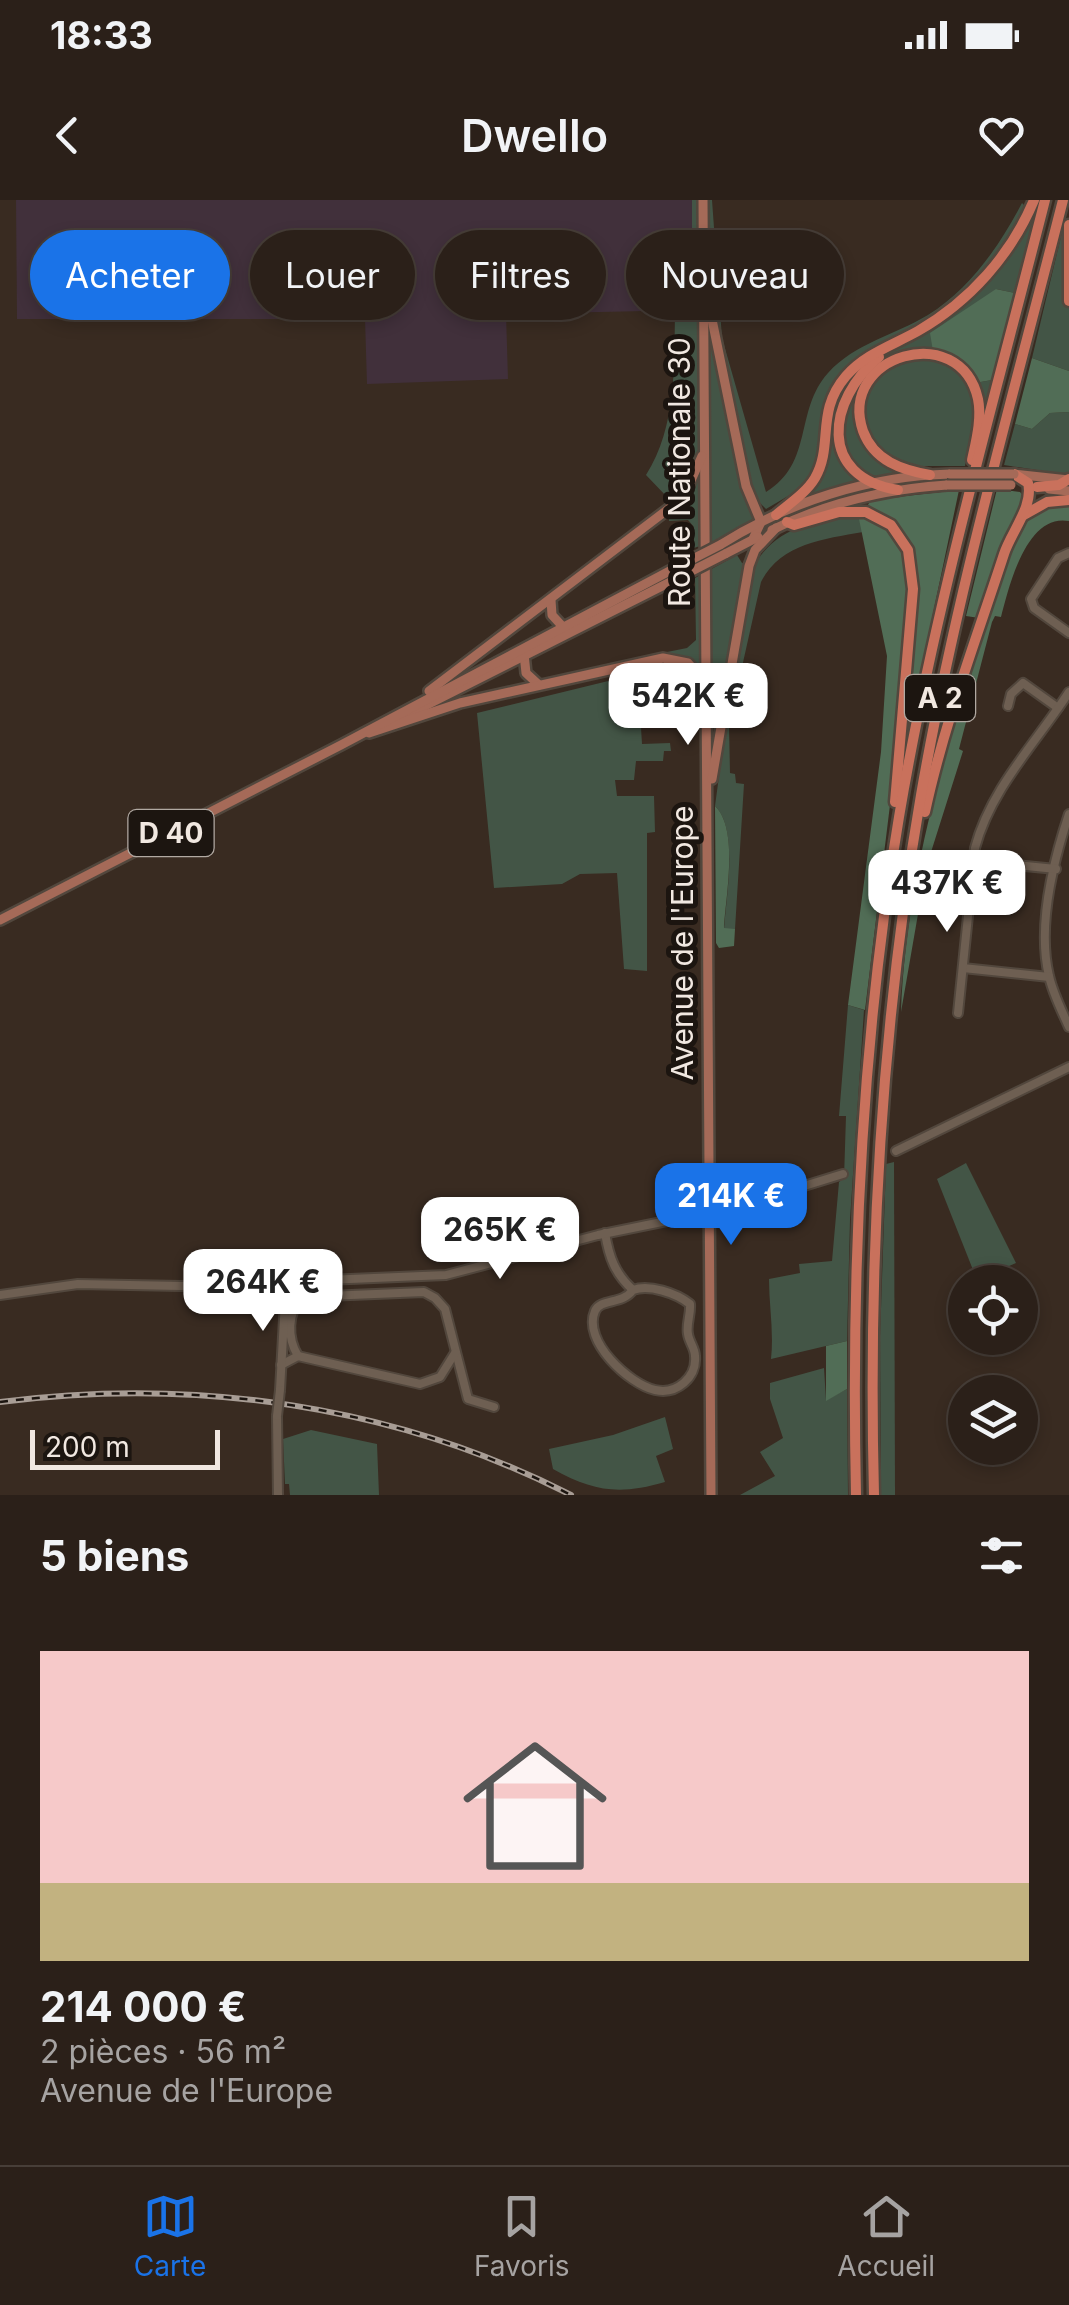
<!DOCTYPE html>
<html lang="fr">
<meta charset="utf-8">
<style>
:root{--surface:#2b2019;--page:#372d26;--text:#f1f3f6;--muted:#a6a3a2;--line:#473e38;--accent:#1a73e8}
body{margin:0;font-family:Inter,sans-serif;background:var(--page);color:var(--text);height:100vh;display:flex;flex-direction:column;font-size:38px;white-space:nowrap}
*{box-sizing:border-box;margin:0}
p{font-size:32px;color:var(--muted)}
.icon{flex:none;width:55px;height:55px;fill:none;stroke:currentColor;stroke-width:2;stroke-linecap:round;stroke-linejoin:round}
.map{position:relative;height:1295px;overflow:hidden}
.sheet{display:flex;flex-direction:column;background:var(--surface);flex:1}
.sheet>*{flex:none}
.banner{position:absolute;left:30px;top:30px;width:1010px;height:90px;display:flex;gap:20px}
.fabs{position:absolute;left:948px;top:1065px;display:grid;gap:20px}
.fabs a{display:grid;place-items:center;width:90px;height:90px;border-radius:50%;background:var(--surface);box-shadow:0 5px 15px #0003,0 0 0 2px var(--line);font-size:50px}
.scale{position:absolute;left:30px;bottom:25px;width:190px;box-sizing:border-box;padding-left:10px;border:5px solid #f1e8e1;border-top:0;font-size:28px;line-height:35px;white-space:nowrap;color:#f1e8e1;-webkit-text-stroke:8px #1c1510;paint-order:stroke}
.price{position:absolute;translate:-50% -85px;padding:0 22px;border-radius:20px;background:#fff;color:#222;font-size:32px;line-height:65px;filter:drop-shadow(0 2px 5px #0008)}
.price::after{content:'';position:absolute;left:50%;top:60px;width:30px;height:22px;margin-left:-15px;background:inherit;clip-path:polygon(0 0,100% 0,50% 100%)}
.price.on{background:var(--accent);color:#fff}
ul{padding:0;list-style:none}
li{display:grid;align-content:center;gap:20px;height:530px;padding:0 40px}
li+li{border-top:2px solid var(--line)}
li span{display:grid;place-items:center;height:310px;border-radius:0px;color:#555}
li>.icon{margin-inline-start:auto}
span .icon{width:180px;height:180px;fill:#fffc;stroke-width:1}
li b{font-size:42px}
h2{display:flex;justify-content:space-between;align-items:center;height:120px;padding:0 40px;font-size:42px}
.chip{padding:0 35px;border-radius:45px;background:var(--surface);box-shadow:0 5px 15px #0003,0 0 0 2px var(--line);font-size:35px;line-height:90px}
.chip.on{background:var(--accent);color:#fff}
.status{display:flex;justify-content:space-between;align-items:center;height:70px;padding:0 50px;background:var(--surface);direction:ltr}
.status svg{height:28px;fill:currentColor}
header{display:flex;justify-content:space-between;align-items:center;height:130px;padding:0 40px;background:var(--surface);font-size:45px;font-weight:600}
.tabs{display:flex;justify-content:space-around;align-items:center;height:140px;border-top:2px solid var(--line);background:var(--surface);font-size:28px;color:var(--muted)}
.tabs a{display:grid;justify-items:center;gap:5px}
.tabs .on{color:var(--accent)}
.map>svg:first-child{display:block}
.industrial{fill:#41303b}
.green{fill:#435546}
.forest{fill:#516d56}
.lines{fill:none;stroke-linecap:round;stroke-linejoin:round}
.minor-casing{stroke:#52473d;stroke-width:12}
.major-casing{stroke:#52473d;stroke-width:14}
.highway-casing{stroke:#52473d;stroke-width:15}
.minor{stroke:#6e5f52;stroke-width:8}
.major{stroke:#a56a58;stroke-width:9}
.highway{stroke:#c9715c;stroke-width:10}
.rail-casing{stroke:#a89d95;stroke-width:6}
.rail{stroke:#1c1510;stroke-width:2.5;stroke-dasharray:8;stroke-linecap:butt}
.minor-bridge-casing{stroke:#52473d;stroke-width:12;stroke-linecap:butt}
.major-bridge-casing{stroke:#52473d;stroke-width:14;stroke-linecap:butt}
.minor-bridge{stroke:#6e5f52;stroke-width:8}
.major-bridge{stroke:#a56a58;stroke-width:9}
.labels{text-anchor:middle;stroke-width:10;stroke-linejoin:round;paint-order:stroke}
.shield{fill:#1c1510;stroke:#b1a9a2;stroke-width:2.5}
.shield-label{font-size:28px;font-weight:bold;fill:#f1e8e1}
.street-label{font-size:30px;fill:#f1e8e1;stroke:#1c1510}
</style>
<div class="status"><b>18:33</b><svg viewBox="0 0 49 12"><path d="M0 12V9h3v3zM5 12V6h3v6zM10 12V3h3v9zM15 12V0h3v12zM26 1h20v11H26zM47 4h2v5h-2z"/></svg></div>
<header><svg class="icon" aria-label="back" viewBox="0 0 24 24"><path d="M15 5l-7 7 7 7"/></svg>Dwello<svg class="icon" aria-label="heart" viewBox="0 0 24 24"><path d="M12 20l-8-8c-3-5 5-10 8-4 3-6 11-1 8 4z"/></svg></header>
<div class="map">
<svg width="1069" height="1295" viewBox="0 0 1069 1295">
<rect width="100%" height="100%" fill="#392b21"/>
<polygon class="industrial" points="16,0 693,0 692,110 506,114 508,179 367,184 365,119 17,119"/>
<g class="green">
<path d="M692,0H712L722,138L766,292C814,263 794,211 828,173C855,143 895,135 928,115C970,89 1000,45 1022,3L1026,7L1024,13L1034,16L1015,93L996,89L975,183L992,180L983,213L974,212L965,266H906L900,275L851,283L801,298L795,292L766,309L754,297L750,284L729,179L721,183L743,287L753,318C741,336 714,341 694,348V327L688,320L669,321L668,298L646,275C677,226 674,166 675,111L692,110Z"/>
<polygon points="1063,28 1069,28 1069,171 1032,158"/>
<polygon points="1069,212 1069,275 1004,265 1015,224 1032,229 1050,213"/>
<path d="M860,317L863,332C823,339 780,344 761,382L729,525L730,573L735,574L736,583L744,584L735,729H724C726,697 739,629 715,606L726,524L713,522L712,490H697L695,496L690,498V507L640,511L642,544L670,543L671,551H664L663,561H636L634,580H615L617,596H654L655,632L647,633V771L624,769L617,673L580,674L562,684L494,688L477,513L645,472L642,457L687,448L696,440L695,378L737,355L742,363L754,366C775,327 819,318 860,317Z"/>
<path d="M848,805L864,810L850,1020L847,1141L771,1159C774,1132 769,1106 769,1079L800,1073L799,1064L832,1061L839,982L844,978L846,916H839Z"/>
<polygon points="894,962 895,1295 881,1295 880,1137 886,964"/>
<polygon points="966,963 1016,1063 977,1080 937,979"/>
<polygon points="824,1168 826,1200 847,1189 848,1295 740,1295 775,1276 760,1252 783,1238 770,1199 770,1183"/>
<path d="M665,1217L673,1249L656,1256L665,1282C620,1295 594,1292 553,1269L549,1249L613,1235Z"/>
<polygon points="311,1230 377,1244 379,1295 290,1295 289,1284 285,1284 283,1239"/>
</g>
<g class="forest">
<polygon points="996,89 1015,93 992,180 975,183 933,151 930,133"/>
<polygon points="1032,158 1069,171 1069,212 1050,213 1032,229 1015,224"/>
<path d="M997,289L1020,292L1025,298L1024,304L1042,308L1069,305V321C1026,313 1009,387 1001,417L995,416L992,422L959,549L963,551L926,668L901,812C906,677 946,547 986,419L966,416Z"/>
<polygon points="959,290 920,475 903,474 899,531 865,810 848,805 881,552 887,456 859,319 871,300"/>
<path d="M715,606C739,629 726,696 724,728L735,729L734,746L719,748L716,743Z"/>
<polygon points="847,1141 847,1189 826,1201 826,1146"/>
</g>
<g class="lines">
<g class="minor-casing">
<g id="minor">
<polyline points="1069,353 1058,358 1031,399 1034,408 1069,433"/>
<polyline points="1008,506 1011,494 1023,483 1058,508"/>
<path d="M1069,614C1053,662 1037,726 1049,776C1053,794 1062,811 1069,827"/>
<polyline points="974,661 1056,669"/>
<polyline points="963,768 1049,777"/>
<path d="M958,813L975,648C991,588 1036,543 1069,492"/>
<polyline points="896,951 1069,867"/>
<polyline points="706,1005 736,1007"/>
<polyline points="706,1020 718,1019 736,1007 843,974"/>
<path d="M605,1033C609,1057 615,1074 633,1090C649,1084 676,1093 690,1104C691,1114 686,1124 688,1134C689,1142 695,1148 695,1156C697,1177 677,1195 655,1190C629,1184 582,1141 595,1111C601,1098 622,1105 633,1090"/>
<polyline points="0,1095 78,1084 181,1086 446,1075 598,1035 711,1012"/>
<path d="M298,1156C287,1138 287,1113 302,1097L424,1092L435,1098L445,1109L468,1199L494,1207"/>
<polyline points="281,1165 298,1156 420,1184 440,1177 455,1153"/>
<polyline points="280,1190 286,1083"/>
<polyline points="277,1216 278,1295"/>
</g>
</g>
<g class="major-casing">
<g id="major">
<polyline points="703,0 711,1295"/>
<polyline points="708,100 746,286 761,322 753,339"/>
<polyline points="1014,274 1069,280"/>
<polyline points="1049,289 1069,291"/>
<path d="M772,330C826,303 886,289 947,285"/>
<path d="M720,345C788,302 869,276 950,274"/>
<polyline points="725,354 758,337"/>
<polyline points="551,400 552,415 563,427"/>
<polyline points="524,454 526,473 539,485"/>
<polyline points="429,491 671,307 689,285 702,256"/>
<polyline points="403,517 684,375"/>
<polyline points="369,533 460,503 663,458 688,463 706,483"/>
<polyline points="712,579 749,366 755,350 776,328"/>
<polyline points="0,720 341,545 679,366"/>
</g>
</g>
<g class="highway-casing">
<g id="highway">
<polyline points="1069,25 1069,101"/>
<path d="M879,157C827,200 817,277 898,290"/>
<path d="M930,275C902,270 874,261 863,231C837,155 960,119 978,199C982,219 976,241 972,260"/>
<polyline points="1037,287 1059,285 1069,279"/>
<path d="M776,315C789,304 806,293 815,278C834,245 815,212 846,176C865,154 893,145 918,131C970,101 1011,55 1034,0"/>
<polyline points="1024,315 1047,302 1069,300"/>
<polyline points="787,322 794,325 839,312 866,312 891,325 908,350 913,389 895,602"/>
<path d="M925,612C944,524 976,440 1004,354C1011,332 1034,306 1028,283L1014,274"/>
<path d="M856,1295C851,1068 861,841 899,617C934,409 993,205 1045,0"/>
<path d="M874,1295C868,1061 881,826 921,595C956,394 1013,197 1063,0"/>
</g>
</g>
<use href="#minor" class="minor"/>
<use href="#major" class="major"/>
<use href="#highway" class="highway"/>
<g class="rail-casing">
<path id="rail" d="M0,1202C195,1177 395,1205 571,1295"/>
</g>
<use href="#rail" class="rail"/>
<g class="minor-bridge-casing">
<polyline id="minor-bridge" points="277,1216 280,1190"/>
</g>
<g class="major-bridge-casing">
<g id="major-bridge">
<polyline points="950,274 1014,274"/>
<polyline points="947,285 1011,285"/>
<polyline points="679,366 720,345"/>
<polyline points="684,375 725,354"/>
</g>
</g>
<use href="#minor-bridge" class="minor-bridge"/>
<use href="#major-bridge" class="major-bridge"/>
</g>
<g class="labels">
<g class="shield">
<rect x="905" y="475" width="70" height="46" rx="8"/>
<rect x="128.5" y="610" width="85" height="46" rx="8"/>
</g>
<g class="shield-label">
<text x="940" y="508">A 2</text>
<text x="171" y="643">D 40</text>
</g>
<g class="street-label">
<text transform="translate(680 272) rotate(-90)" y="10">Route Nationale 30</text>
<text transform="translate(683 743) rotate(-90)" y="10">Avenue de l'Europe</text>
</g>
</g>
</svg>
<div class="fabs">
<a><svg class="icon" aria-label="locate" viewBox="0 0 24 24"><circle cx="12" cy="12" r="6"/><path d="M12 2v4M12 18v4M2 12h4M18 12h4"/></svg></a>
<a><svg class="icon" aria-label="layers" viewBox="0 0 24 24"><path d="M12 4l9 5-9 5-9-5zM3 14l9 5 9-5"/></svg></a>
</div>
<div class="scale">200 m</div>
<b class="price" style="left:688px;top:548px">542K €</b>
<b class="price" style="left:947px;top:735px">437K €</b>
<b class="price on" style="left:731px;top:1048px">214K €</b>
<b class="price" style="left:500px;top:1082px">265K €</b>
<b class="price" style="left:263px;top:1134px">264K €</b>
<div class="banner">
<a class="chip on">Acheter</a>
<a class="chip">Louer</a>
<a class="chip">Filtres</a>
<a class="chip">Nouveau</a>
</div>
</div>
<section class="sheet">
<h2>5 biens<svg class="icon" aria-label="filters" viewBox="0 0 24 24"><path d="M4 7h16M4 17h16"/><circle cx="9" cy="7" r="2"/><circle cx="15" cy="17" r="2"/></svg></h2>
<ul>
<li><span style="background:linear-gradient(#f6c9c9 75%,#c2b280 0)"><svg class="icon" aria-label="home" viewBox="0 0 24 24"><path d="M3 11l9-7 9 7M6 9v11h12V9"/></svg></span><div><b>214 000 €</b><p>2 pièces · 56 m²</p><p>Avenue de l'Europe</p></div></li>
</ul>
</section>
<nav class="tabs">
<a class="on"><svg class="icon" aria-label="map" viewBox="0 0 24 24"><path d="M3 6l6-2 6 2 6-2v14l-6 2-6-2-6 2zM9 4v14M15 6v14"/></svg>Carte</a>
<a><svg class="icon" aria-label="saved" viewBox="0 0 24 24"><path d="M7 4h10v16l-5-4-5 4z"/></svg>Favoris</a>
<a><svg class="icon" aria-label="home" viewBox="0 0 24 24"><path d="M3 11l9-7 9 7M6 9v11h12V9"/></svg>Accueil</a>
</nav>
